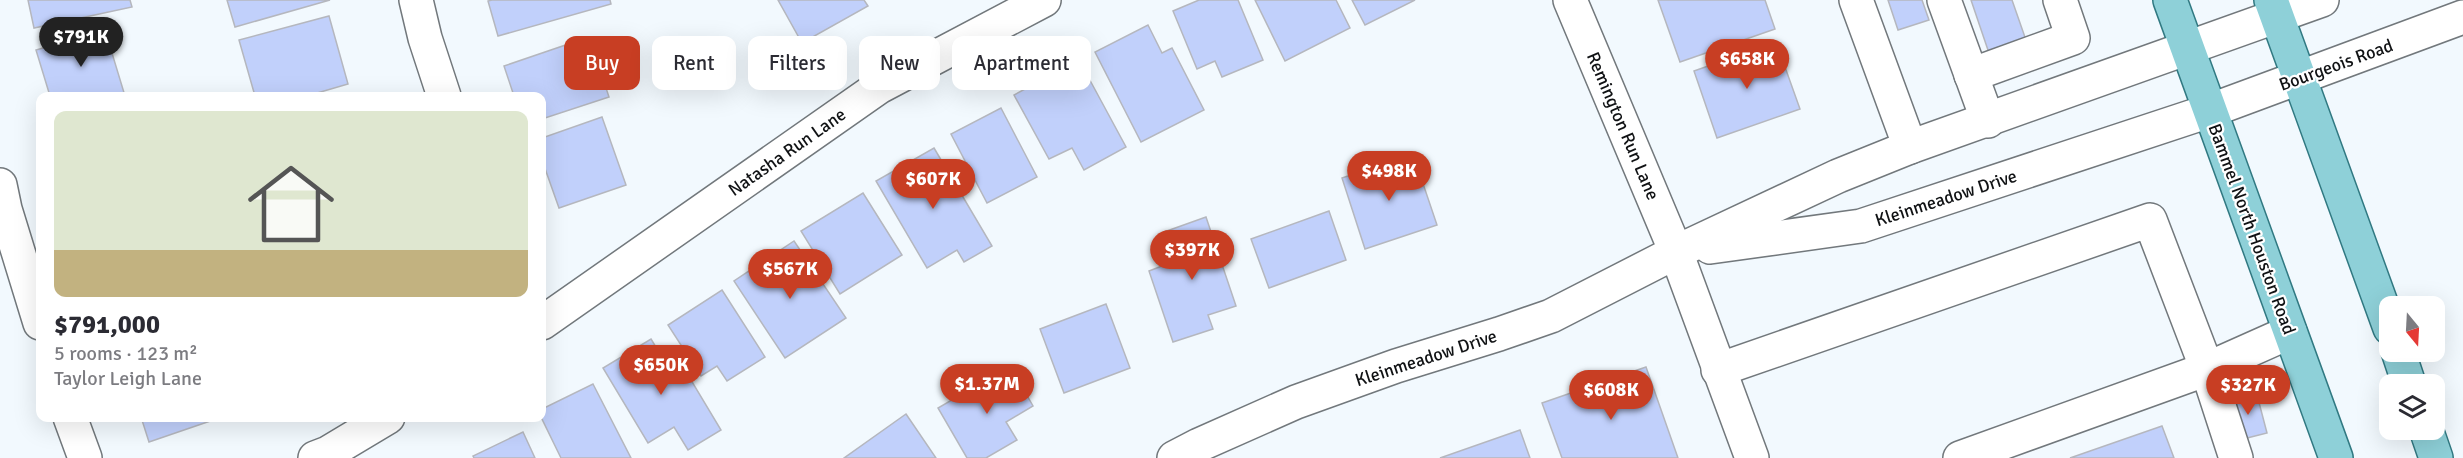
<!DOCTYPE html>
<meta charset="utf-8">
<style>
:root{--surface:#fff;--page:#f7f7f7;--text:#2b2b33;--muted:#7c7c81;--line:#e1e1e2;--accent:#c83e23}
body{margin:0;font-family:Signika,sans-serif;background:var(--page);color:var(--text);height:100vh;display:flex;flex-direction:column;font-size:22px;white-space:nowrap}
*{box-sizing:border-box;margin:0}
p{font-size:20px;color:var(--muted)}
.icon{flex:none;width:33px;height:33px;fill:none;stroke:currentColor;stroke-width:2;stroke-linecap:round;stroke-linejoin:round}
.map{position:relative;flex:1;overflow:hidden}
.sheet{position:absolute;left:36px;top:92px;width:510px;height:330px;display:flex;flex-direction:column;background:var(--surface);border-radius:12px;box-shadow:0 6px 24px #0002}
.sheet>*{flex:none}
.guide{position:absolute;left:564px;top:36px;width:570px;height:54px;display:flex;gap:12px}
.needle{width:39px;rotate:162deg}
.controls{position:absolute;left:2379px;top:296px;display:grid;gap:12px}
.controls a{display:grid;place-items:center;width:66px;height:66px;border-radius:12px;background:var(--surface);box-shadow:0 6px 24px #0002;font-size:30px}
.price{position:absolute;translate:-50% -51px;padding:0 14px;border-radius:21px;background:var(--accent);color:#fff;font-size:20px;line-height:39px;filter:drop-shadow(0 2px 3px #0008)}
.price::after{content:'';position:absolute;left:50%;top:36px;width:18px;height:14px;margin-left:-9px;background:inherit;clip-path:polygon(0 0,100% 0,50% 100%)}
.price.current{background:#222;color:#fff}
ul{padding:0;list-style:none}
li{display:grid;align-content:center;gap:12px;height:318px;padding:0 18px}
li+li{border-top:2px solid var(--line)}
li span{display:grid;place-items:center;height:186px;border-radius:12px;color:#555}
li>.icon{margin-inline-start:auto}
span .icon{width:108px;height:108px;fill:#fffc;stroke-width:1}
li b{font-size:26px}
.pill{padding:0 21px;border-radius:12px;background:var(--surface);box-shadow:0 6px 24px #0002;font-size:21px;line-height:54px}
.pill.current{background:var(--accent);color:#fff}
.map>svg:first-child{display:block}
.building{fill:#c1d0fb;stroke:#b5b7be;stroke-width:1.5}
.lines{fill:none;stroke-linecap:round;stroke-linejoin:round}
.minor-casing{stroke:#72787c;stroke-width:36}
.major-casing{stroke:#317982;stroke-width:36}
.minor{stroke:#fff;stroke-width:33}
.major{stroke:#8ed0d8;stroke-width:33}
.labels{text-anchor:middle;stroke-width:4.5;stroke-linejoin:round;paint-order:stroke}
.street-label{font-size:18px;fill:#101214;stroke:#fff}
</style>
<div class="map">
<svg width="2463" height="458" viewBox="0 0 2463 458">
<rect width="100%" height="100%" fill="#f2f9fe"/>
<g class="building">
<polygon points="28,0 130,0 132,7 34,28"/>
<polygon points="227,0 330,0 235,27"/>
<polygon points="492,0 610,0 611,4 498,36 488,1"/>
<polygon points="778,0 864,0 868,6 802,43"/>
<polygon points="1199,0 1238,0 1263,60 1222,77 1215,61 1197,69 1173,11"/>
<polygon points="1255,0 1336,0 1350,28 1285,61"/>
<polygon points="1352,0 1415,0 1365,25"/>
<polygon points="1658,0 1765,0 1775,29 1680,62"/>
<polygon points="1888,0 1922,0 1929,20 1898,30"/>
<polygon points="1971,0 2012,0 2027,43 1990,56"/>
<polygon points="329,16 348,84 307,96 255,96 239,40"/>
<polygon points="1148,25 1162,53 1172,48 1204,110 1141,142 1095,52"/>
<polygon points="105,30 125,96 50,96 36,50"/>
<polygon points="589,37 609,97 542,119 542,96 514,96 504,66"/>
<polygon points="1776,42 1800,109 1717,138 1694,71"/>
<polygon points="1079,60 1126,147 1084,170 1072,148 1049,159 1014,95"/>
<polygon points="1001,108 1037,177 987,203 951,134"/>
<polygon points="602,117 626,185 559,208 542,160 542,138"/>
<polygon points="934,148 992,246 964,262 957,250 927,268 876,181"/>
<polygon points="1413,154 1437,225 1365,249 1342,178"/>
<polygon points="863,193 902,255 840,294 801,231"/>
<polygon points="1329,211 1346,260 1269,288 1251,239"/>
<polygon points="1206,217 1236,306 1208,315 1213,329 1173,342 1149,271 1175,261 1164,232"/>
<polygon points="794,241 846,318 785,358 734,281"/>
<polygon points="722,290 765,357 727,381 717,366 701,376 668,325"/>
<polygon points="1106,304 1130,368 1064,393 1040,329"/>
<polygon points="651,339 668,367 679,360 721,430 688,450 674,427 648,443 603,368"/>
<polygon points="1010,366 1033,406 1006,422 1017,440 986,458 967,458 938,408"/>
<polygon points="1646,367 1678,458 1562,458 1542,403"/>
<polygon points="593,384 631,458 561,458 541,417 542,409"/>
<polygon points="2256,391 2267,433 2239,440 2228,399"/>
<polygon points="906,414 936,458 844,458"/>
<polygon points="141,417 222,417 149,442"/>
<polygon points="2162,426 2174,458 2070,458"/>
<polygon points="1520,430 1530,458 1440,458"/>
<polygon points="523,432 535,458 474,458 473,456"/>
</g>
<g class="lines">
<g class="minor-casing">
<g id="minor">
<polyline points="416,0 425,38 444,96"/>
<polyline points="1570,0 1676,252 1752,458"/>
<polyline points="1856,0 1910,147"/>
<polyline points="1944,0 1988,121"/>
<polyline points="1971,75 2073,38 2060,0"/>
<polyline points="0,185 5,209 40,323"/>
<polyline points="1710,247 1861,226 2209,111 2463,17"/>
<polyline points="542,323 879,87 1044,0"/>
<polyline points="1718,370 2150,220 2207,369 2236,458"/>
<polyline points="70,417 85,458"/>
<polyline points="315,458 328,453 388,417"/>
<polyline points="1174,458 1199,445 1296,402 1396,366 1499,334 1551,316 1676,252 1838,176 1910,147 2322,0"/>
<polyline points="1960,458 2207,369 2290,332"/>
</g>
</g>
<g class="major-casing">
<g id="major">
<polyline points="2170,0 2336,458"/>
<polyline points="2271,0 2390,328"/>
<polyline points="2398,351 2409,384"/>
<polyline points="2426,429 2436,458"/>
</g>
</g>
<use href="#minor" class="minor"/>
<use href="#major" class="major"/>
</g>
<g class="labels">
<g class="street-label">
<text transform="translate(2336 65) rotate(-20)" y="6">Bourgeois Road</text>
<text transform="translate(1623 126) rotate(67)" y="6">Remington Run Lane</text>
<text transform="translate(787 152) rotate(-35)" y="6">Natasha Run Lane</text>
<text transform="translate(1946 198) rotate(-18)" y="6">Kleinmeadow Drive</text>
<text transform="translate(2252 229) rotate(70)" y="6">Bammel North Houston Road</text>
<text transform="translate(1426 358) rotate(-18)" y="6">Kleinmeadow Drive</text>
</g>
</g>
</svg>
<div class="controls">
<a><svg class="needle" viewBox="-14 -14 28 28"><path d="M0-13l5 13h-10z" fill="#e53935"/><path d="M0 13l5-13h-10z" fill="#7c7c81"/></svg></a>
<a><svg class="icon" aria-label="layers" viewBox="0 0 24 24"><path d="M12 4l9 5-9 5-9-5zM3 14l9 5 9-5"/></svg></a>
</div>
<b class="price current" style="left:81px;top:68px">$791K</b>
<b class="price" style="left:1747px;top:90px">$658K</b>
<b class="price" style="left:1389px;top:202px">$498K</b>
<b class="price" style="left:933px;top:210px">$607K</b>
<b class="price" style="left:1192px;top:281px">$397K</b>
<b class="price" style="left:790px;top:300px">$567K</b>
<b class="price" style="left:661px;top:396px">$650K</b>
<b class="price" style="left:987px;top:415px">$1.37M</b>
<b class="price" style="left:2248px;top:416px">$327K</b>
<b class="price" style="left:1611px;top:421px">$608K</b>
<div class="guide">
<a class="pill current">Buy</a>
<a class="pill">Rent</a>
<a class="pill">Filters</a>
<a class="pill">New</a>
<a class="pill">Apartment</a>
</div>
<section class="sheet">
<ul>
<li><span style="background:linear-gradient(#dfe7d0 75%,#c2b280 0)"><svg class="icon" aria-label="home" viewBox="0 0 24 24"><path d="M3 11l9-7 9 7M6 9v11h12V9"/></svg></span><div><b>$791,000</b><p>5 rooms · 123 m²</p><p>Taylor Leigh Lane</p></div></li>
</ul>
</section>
</div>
